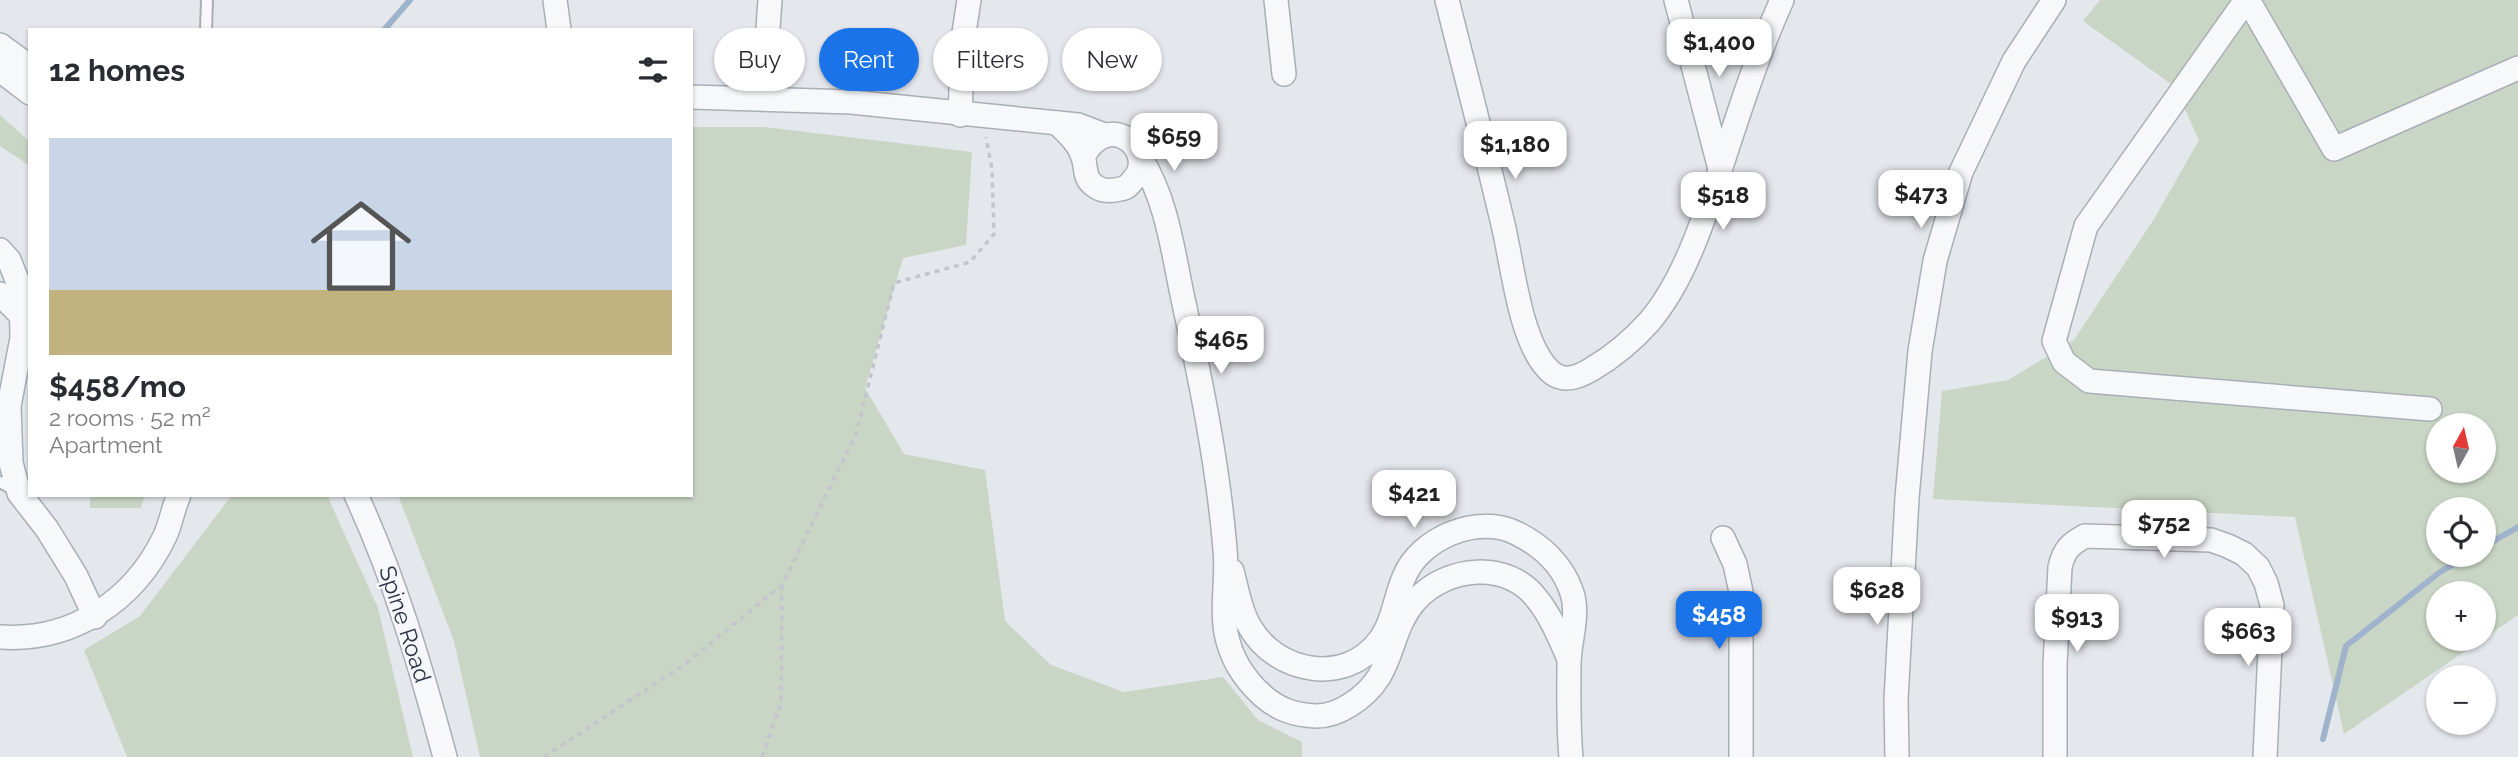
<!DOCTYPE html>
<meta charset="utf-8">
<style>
:root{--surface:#fff;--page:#f2f2f3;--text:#2b2b33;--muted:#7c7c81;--line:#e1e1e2;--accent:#1a73e8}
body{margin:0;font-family:Raleway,sans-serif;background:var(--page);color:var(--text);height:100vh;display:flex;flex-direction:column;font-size:26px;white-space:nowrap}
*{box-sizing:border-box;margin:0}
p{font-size:23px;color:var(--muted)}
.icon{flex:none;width:38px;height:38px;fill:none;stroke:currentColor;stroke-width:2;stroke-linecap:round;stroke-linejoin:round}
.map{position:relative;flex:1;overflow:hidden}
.drawer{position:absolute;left:28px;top:28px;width:665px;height:469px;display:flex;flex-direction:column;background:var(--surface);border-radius:0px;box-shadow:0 2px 5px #0004}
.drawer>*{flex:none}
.guide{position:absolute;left:714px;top:28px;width:665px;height:63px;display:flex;gap:14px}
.needle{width:46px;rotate:8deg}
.buttons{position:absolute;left:2426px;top:413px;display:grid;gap:14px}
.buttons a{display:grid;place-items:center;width:70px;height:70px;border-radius:50%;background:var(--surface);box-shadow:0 2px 5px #0004;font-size:35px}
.price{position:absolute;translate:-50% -60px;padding:0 16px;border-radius:14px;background:#fff;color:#222;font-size:23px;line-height:46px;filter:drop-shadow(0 2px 4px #0008)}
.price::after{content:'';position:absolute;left:50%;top:42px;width:21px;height:16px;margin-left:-10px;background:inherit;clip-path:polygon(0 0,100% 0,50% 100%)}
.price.selected{background:var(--accent);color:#fff}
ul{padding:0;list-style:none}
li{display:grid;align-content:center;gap:14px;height:371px;padding:0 21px}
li+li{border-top:2px solid var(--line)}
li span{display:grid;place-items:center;height:217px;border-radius:0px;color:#555}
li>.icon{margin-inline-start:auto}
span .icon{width:126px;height:126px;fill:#fffc;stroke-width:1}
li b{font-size:30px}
h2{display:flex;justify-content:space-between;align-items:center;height:84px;padding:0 21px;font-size:30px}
.tag{padding:0 24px;border-radius:32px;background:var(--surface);box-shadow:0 2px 5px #0004;font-size:24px;line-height:63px}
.tag.selected{background:var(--accent);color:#fff}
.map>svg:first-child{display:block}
.green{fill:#c9d6c5;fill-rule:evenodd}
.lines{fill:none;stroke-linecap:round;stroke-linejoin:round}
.stream{stroke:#9fb4cc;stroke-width:6}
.lane-casing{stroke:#a9aeb7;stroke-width:14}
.street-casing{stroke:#a9aeb7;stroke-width:26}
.path{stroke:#c2c5cb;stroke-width:3.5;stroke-dasharray:5 5;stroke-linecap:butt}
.lane{stroke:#f7f8fa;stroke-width:10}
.street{stroke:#f7f8fa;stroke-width:23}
.labels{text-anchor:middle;stroke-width:5;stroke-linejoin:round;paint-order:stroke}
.street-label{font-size:23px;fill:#2b3445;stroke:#f4f6f9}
</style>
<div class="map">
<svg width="2518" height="757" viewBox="0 0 2518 757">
<rect width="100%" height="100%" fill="#e4e7ec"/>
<g class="green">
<path d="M2100,0H2518V615L2344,734L2295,517L1933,499L1942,391L2008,380L2074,340L2154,219L2199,140L2174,86L2083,21ZM2438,425H2483V471H2438ZM2438,509H2483V555H2438ZM2438,593H2483V639H2438Z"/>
<polygon points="0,115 30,142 30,166 0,146"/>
<polygon points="691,127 765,127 972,152 966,245 903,258 865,388 904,454 985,470 1005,621 1051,665 1124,692 1223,677 1258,720 1302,742 1302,757 480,757 454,641 398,495 691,495"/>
<polygon points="90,495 145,495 141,508 90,508"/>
<polygon points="232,495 327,495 378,608 413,757 127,757 84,650 140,616"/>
</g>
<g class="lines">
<g class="stream">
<polyline points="384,30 410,0"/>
<polyline points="2483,547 2518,527"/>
<polyline points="2323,739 2346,646 2440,572 2470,555"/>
</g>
<g class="lane-casing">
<g id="lane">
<polyline points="206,30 207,0"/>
<polyline points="0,482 17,491"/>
</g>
</g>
<g class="street-casing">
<g id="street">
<polyline points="555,0 559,30"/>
<polyline points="1276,0 1284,74"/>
<path d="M1447,0C1465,72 1484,144 1501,216C1512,257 1518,335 1546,367C1560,384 1576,379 1592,369C1614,356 1632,341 1649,322C1685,280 1705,215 1722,164C1740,109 1758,53 1782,0"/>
<polyline points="1676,0 1720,169"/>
<polyline points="2246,0 2086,226 2054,341 2064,362 2089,381 2430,409"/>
<polyline points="2248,0 2334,149 2518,68"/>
<polyline points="0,45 30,67"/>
<polyline points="0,70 30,93"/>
<polyline points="691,97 851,102 1078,125 1104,135"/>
<polyline points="763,98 770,0"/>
<polyline points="960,115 963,39 969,0"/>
<path d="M1057,123C1067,133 1079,143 1083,157C1087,168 1083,178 1095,186C1102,192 1112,191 1120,189C1127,188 1129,185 1133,180C1159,154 1110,106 1083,157"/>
<path d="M1141,159C1167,200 1173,252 1183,299C1201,382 1218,465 1225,549C1228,577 1221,606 1226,633C1231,659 1244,679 1263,696C1279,710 1295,715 1316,716C1329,716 1339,712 1350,705C1398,675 1385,635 1416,600C1447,566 1508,560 1537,599C1551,616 1560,639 1569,659"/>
<polyline points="0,250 9,260 21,290 22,338 9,406 11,463 19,493 47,529 76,576 95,617"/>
<polyline points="0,294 20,314"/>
<path d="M356,495C395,579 421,668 445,757"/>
<polyline points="1723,538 1735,564 1741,592 1741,757"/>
<path d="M1232,571C1237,589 1240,611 1250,627C1276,673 1345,686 1379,641C1393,623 1395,598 1404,577C1420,538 1477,514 1516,533C1541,545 1563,565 1572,593C1579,615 1570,639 1569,662C1569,693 1568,726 1571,757"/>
<path d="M0,637C72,642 134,601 165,536C171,523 173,508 179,495"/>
<polyline points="1897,757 1896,700 1907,498 1920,351 1935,261 1961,172 2014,61 2054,0"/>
<path d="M2055,757V665L2060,567C2064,550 2070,544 2085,536L2211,540L2228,546L2244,554L2258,567L2266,583L2272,605L2265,757"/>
</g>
</g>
<g class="path">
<polyline points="544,757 685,664 782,585 856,434 894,283 970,262 994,234 992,169 986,137"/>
<polyline points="762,757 781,703 782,585"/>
</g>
<use href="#lane" class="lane"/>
<use href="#street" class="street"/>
</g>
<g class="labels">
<g class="street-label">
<text transform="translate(405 624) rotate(72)" y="8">Spine Road</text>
</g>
</g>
</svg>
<div class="buttons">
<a><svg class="needle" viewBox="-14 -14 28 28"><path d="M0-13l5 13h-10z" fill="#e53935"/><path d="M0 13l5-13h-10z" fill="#7c7c81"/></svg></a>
<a><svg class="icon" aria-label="locate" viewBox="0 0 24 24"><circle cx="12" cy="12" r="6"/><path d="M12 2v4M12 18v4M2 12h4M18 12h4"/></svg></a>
<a>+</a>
<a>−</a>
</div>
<b class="price" style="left:1719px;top:79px">$1,400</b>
<b class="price" style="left:1174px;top:173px">$659</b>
<b class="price" style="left:1515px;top:181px">$1,180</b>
<b class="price" style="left:1921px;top:230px">$473</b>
<b class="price" style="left:1723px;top:232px">$518</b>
<b class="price" style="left:1221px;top:376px">$465</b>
<b class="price" style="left:1414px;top:530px">$421</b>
<b class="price" style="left:2164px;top:560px">$752</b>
<b class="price" style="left:1877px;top:627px">$628</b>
<b class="price selected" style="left:1719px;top:651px">$458</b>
<b class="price" style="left:2077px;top:654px">$913</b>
<b class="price" style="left:2248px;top:668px">$663</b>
<div class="guide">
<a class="tag">Buy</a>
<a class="tag selected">Rent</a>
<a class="tag">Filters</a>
<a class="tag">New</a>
</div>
<section class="drawer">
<h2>12 homes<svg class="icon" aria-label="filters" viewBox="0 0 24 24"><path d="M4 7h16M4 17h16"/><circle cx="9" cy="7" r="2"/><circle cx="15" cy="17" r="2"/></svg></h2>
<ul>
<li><span style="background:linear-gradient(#c9d6e8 70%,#c2b280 0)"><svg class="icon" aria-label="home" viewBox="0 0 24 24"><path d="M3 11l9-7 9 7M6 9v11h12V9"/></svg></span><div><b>$458/mo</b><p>2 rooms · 52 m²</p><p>Apartment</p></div></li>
</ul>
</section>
</div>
